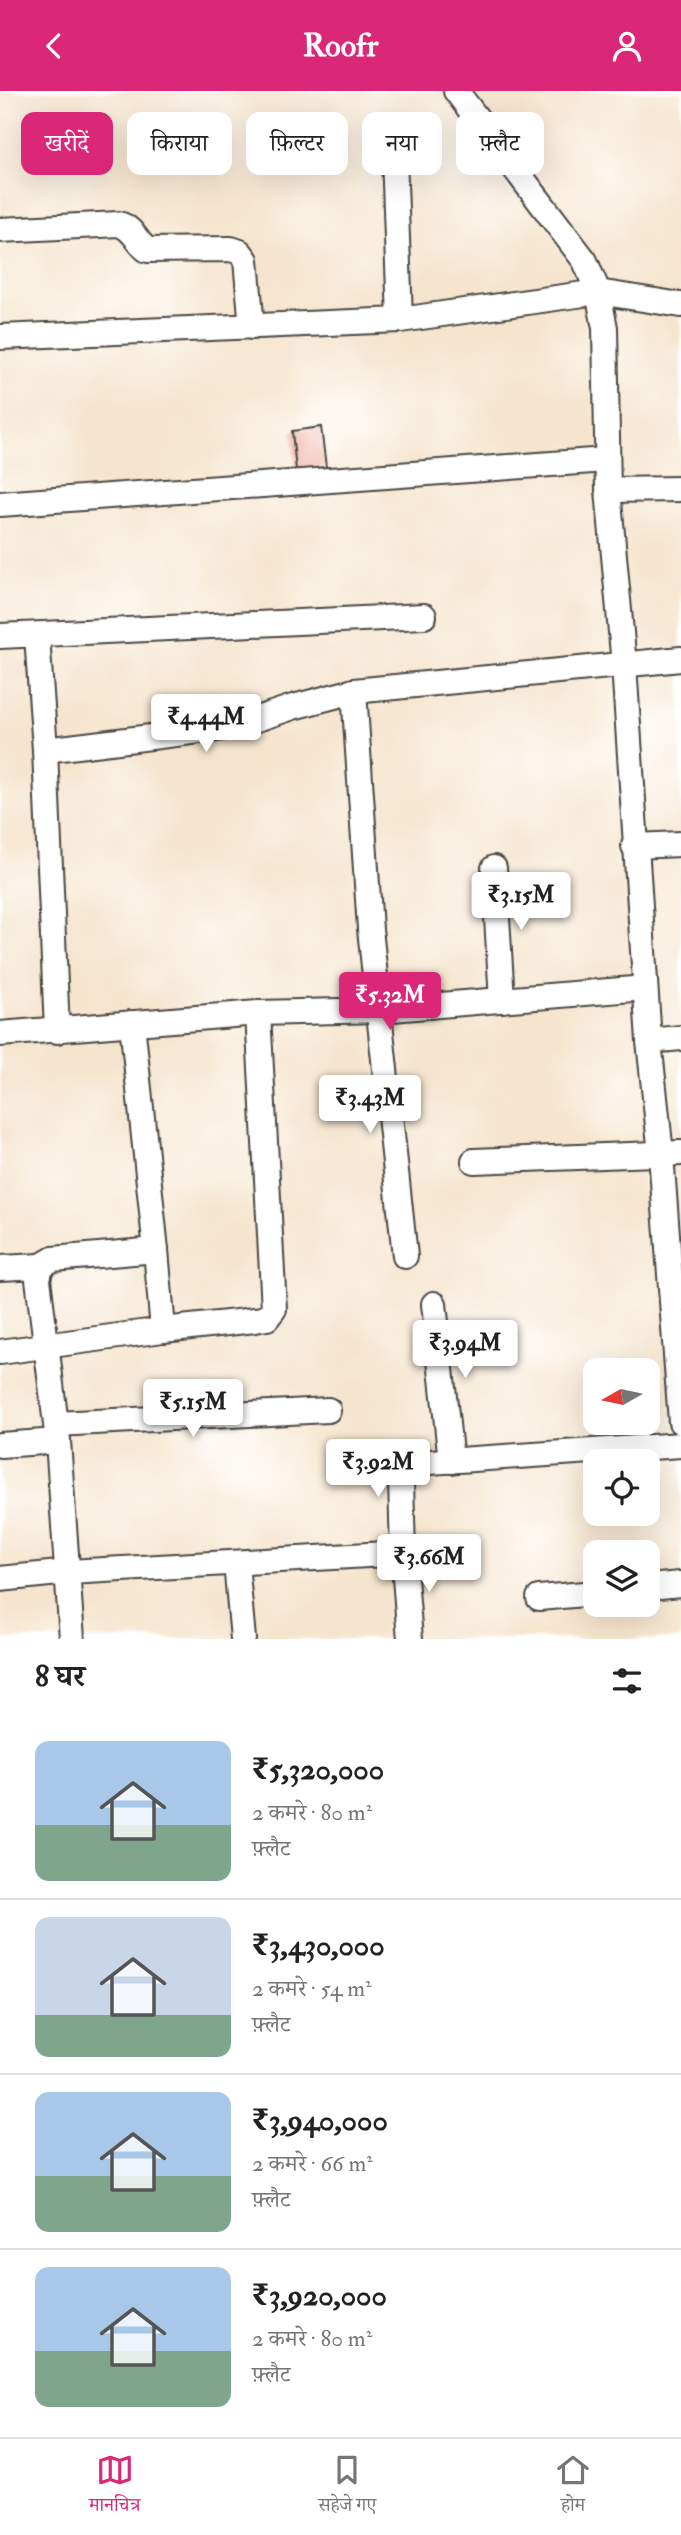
<!DOCTYPE html>
<html lang="hi">
<meta charset="utf-8">
<style>
:root{--surface:#fff;--page:#f6f6f6;--text:#222;--muted:#767676;--line:#e0e0e0;--accent:#db2777}
body{margin:0;font-family:"IM FELL Double Pica","Noto Serif Devanagari",serif;background:var(--page);color:var(--text);height:100vh;display:flex;flex-direction:column;font-size:26px;white-space:nowrap}
*{box-sizing:border-box;margin:0}
p{font-size:23px;color:var(--muted)}
.icon{flex:none;width:38px;height:38px;fill:none;stroke:currentColor;stroke-width:2;stroke-linecap:round;stroke-linejoin:round}
.map{position:relative;height:1548px;overflow:hidden}
.drawer{display:flex;flex-direction:column;background:var(--surface);flex:1}
.drawer>*{flex:none}
.banner{position:absolute;left:21px;top:21px;width:640px;height:63px;display:flex;gap:14px}
.needle{width:46px;rotate:261deg}
.controls{position:absolute;left:583px;top:1267px;display:grid;gap:14px}
.controls a{display:grid;place-items:center;width:77px;height:77px;border-radius:14px;background:var(--surface);box-shadow:0 7px 28px #0002;font-size:35px}
.price{position:absolute;translate:-50% -60px;padding:0 16px;border-radius:7px;background:#fff;color:#222;font-size:23px;line-height:46px;filter:drop-shadow(0 2px 4px #0008)}
.price::after{content:'';position:absolute;left:50%;top:42px;width:21px;height:16px;margin-left:-10px;background:inherit;clip-path:polygon(0 0,100% 0,50% 100%)}
.price.on{background:var(--accent);color:#fff}
ul{padding:0;list-style:none}
li{display:flex;align-items:center;gap:21px;height:175px;padding:0 35px}
li+li{border-top:2px solid var(--line)}
li span{display:grid;place-items:center;flex:none;width:196px;height:140px;border-radius:14px;color:#555}
li>.icon{margin-inline-start:auto}
span .icon{width:84px;height:84px;fill:#fffc;stroke-width:1}
li b{font-size:30px}
h2{display:flex;justify-content:space-between;align-items:center;height:84px;padding:0 35px;font-size:30px}
.tag{padding:0 24px;border-radius:14px;background:var(--surface);box-shadow:0 7px 28px #0002;font-size:24px;line-height:63px}
.tag.on{background:var(--accent);color:#fff}
header{display:flex;justify-content:space-between;align-items:center;height:91px;padding:0 35px;background:var(--accent);color:#fff;font-size:32px;font-weight:800}
.menu{display:flex;justify-content:space-around;align-items:center;height:98px;border-top:2px solid var(--line);background:var(--surface);font-size:19px;color:var(--muted)}
.menu a{display:grid;justify-items:center;gap:4px}
.menu .on{color:var(--accent)}
.map>svg:first-child{display:block}
.building{fill:#ea9782}
.lines{fill:none;stroke-linecap:round;stroke-linejoin:round}
.minor-casing{stroke:#494743;stroke-width:28}
.minor{stroke:#fff;stroke-width:24}
</style>
<header><svg class="icon" aria-label="back" viewBox="0 0 24 24"><path d="M15 5l-7 7 7 7"/></svg>Roofr<svg class="icon" aria-label="person" viewBox="0 0 24 24"><circle cx="12" cy="8" r="4"/><path d="M4 21q1-7 8-7t8 7"/></svg></header>
<div class="map">
<svg width="681" height="1548" viewBox="0 0 681 1548">
<rect width="100%" height="100%" fill="#fff"/>
<filter id="ink" filterUnits="userSpaceOnUse"><feTurbulence type="fractalNoise" baseFrequency=".0143" numOctaves="2"/><feDisplacementMap in="SourceGraphic" scale="14" xChannelSelector="R" yChannelSelector="G"/><feConvolveMatrix kernelMatrix="1 2 1 2 8 2 1 2 1" color-interpolation-filters="sRGB"/></filter>
<filter id="wash" filterUnits="userSpaceOnUse"><feTurbulence type="fractalNoise" baseFrequency=".00686" numOctaves="4" result="noise"/><feDisplacementMap in="SourceGraphic" scale="28" xChannelSelector="R" yChannelSelector="G"/><feGaussianBlur stdDeviation="1.57" result="paint"/><feColorMatrix in="noise" values="0 0 0 0 0 0 0 0 0 0 0 0 0 0 0 0 0 1.4 0 .05"/><feComposite in="paint" operator="in"/></filter>
<g filter="url(#wash)">
<rect width="100%" height="100%" fill="#f6e5ce"/>
<g id="blocks">
<polygon class="building" points="321,336 326,376 296,379 292,340"/>
</g>
</g>
<g filter="url(#ink)">
<use href="#blocks" fill-opacity="0" stroke="#494743" stroke-width="2"/>
<g class="lines">
<g class="minor-casing">
<g id="minor">
<polyline points="456,0 585,170 598,201 605,237 608,399 624,574 649,950 661,1063 681,1331"/>
<polyline points="394,64 400,229"/>
<path d="M0,139L119,133C133,137 136,150 147,159L231,158L240,161L246,169L252,236"/>
<polyline points="0,246 400,229 598,201 681,214"/>
<polyline points="608,399 681,398"/>
<polyline points="0,413 606,369"/>
<polyline points="0,545 424,525"/>
<polyline points="37,545 45,659 57,940"/>
<polyline points="45,659 216,638 242,633 293,616 354,600"/>
<polyline points="634,755 681,753"/>
<polyline points="494,777 502,909"/>
<polyline points="0,943 258,922 380,919 645,897"/>
<polyline points="649,950 681,947"/>
<polyline points="474,1070 681,1062"/>
<polyline points="156,1159 163,1239"/>
<polyline points="405,1165 370,838 354,600 681,568"/>
<polyline points="0,1177 41,1175"/>
<polyline points="434,1213 451,1370"/>
<polyline points="0,1261 163,1239 255,1229 267,1227 274,1218 258,922"/>
<polyline points="56,1333 328,1319"/>
<polyline points="0,1354 58,1350"/>
<polyline points="403,1462 410,1548"/>
<polyline points="236,1472 243,1548"/>
<polyline points="0,1488 69,1481 403,1462 401,1390 404,1376 415,1372 681,1354"/>
<polyline points="648,1496 681,1493"/>
<polyline points="539,1507 595,1502"/>
<polyline points="72,1548 58,1350 38,1188 41,1175 53,1168 156,1159 132,932"/>
</g>
</g>
<use href="#minor" class="minor"/>
</g>
</g>
</svg>
<div class="controls">
<a><svg class="needle" viewBox="-14 -14 28 28"><path d="M0-13l5 13h-10z" fill="#e53935"/><path d="M0 13l5-13h-10z" fill="#767676"/></svg></a>
<a><svg class="icon" aria-label="locate" viewBox="0 0 24 24"><circle cx="12" cy="12" r="6"/><path d="M12 2v4M12 18v4M2 12h4M18 12h4"/></svg></a>
<a><svg class="icon" aria-label="layers" viewBox="0 0 24 24"><path d="M12 4l9 5-9 5-9-5zM3 14l9 5 9-5"/></svg></a>
</div>
<b class="price" style="left:206px;top:663px">₹4.44M</b>
<b class="price" style="left:521px;top:841px">₹3.15M</b>
<b class="price on" style="left:390px;top:941px">₹5.32M</b>
<b class="price" style="left:370px;top:1044px">₹3.43M</b>
<b class="price" style="left:465px;top:1289px">₹3.94M</b>
<b class="price" style="left:193px;top:1348px">₹5.15M</b>
<b class="price" style="left:378px;top:1408px">₹3.92M</b>
<b class="price" style="left:429px;top:1503px">₹3.66M</b>
<div class="banner">
<a class="tag on">खरीदें</a>
<a class="tag">किराया</a>
<a class="tag">फ़िल्टर</a>
<a class="tag">नया</a>
<a class="tag">फ़्लैट</a>
</div>
</div>
<section class="drawer">
<h2>8 घर<svg class="icon" aria-label="filters" viewBox="0 0 24 24"><path d="M4 7h16M4 17h16"/><circle cx="9" cy="7" r="2"/><circle cx="15" cy="17" r="2"/></svg></h2>
<ul>
<li><span style="background:linear-gradient(#a9c7e8 60%,#7fa58c 0)"><svg class="icon" aria-label="home" viewBox="0 0 24 24"><path d="M3 11l9-7 9 7M6 9v11h12V9"/></svg></span><div><b>₹5,320,000</b><p>2 कमरे · 80 m²</p><p>फ़्लैट</p></div></li>
<li><span style="background:linear-gradient(#c9d6e8 70%,#7fa58c 0)"><svg class="icon" aria-label="home" viewBox="0 0 24 24"><path d="M3 11l9-7 9 7M6 9v11h12V9"/></svg></span><div><b>₹3,430,000</b><p>2 कमरे · 54 m²</p><p>फ़्लैट</p></div></li>
<li><span style="background:linear-gradient(#a9c7e8 60%,#7fa58c 0)"><svg class="icon" aria-label="home" viewBox="0 0 24 24"><path d="M3 11l9-7 9 7M6 9v11h12V9"/></svg></span><div><b>₹3,940,000</b><p>2 कमरे · 66 m²</p><p>फ़्लैट</p></div></li>
<li><span style="background:linear-gradient(#a9c7e8 60%,#7fa58c 0)"><svg class="icon" aria-label="home" viewBox="0 0 24 24"><path d="M3 11l9-7 9 7M6 9v11h12V9"/></svg></span><div><b>₹3,920,000</b><p>2 कमरे · 80 m²</p><p>फ़्लैट</p></div></li>
</ul>
</section>
<nav class="menu">
<a class="on"><svg class="icon" aria-label="map" viewBox="0 0 24 24"><path d="M3 6l6-2 6 2 6-2v14l-6 2-6-2-6 2zM9 4v14M15 6v14"/></svg>मानचित्र</a>
<a><svg class="icon" aria-label="saved" viewBox="0 0 24 24"><path d="M7 4h10v16l-5-4-5 4z"/></svg>सहेजे गए</a>
<a><svg class="icon" aria-label="home" viewBox="0 0 24 24"><path d="M3 11l9-7 9 7M6 9v11h12V9"/></svg>होम</a>
</nav>
